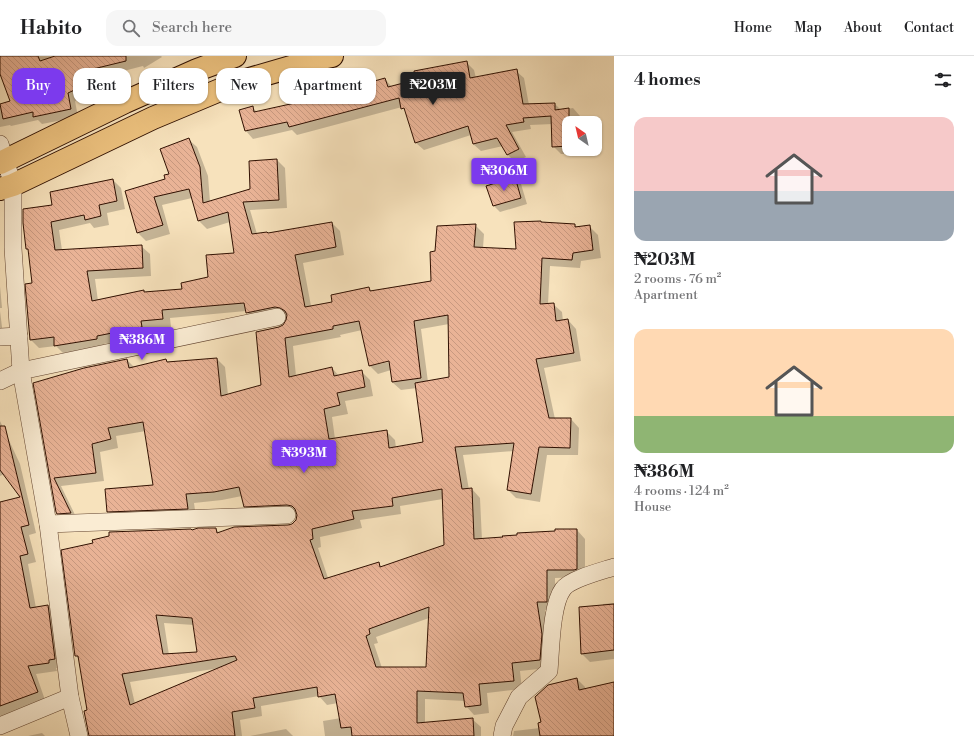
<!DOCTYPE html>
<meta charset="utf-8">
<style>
:root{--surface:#fff;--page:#f6f6f6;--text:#202124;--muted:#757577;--line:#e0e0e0;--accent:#7c3aed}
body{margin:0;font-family:"Libre Bodoni",serif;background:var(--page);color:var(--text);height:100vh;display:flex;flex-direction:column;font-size:15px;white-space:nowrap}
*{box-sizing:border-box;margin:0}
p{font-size:13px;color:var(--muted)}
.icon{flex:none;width:22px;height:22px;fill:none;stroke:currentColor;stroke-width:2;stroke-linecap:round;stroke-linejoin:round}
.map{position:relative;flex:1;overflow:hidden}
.drawer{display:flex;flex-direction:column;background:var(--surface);width:360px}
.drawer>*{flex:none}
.guide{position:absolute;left:12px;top:12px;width:380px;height:36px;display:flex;gap:8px}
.needle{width:26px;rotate:326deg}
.controls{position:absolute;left:562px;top:60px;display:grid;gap:8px}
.controls a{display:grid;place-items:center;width:40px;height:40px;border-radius:8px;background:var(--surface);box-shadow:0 1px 3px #0004;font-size:20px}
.price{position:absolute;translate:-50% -34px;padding:0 9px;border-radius:4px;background:var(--accent);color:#fff;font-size:13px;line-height:26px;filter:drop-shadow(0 1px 2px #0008)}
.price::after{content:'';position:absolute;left:50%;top:24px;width:12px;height:9px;margin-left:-6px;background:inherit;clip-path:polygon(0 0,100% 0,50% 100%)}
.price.current{background:#222;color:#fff}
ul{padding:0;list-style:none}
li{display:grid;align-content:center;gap:8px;height:212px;padding:0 20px}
li span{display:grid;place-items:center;height:124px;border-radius:12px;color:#555}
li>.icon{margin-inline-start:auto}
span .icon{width:72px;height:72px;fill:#fffc;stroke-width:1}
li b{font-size:17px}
h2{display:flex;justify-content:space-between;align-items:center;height:48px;padding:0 20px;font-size:17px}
.tag{padding:0 14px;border-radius:12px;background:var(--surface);box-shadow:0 1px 3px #0004;font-size:14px;line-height:36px}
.tag.current{background:var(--accent);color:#fff}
header{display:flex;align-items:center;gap:24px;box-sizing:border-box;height:56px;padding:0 20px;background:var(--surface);border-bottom:1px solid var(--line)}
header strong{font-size:19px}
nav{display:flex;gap:22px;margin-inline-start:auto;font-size:14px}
.search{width:280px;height:36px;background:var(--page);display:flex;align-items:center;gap:10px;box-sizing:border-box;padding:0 14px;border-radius:12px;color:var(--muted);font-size:15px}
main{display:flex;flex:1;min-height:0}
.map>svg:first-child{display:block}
.shadow{fill:#0003;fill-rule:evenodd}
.building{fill:url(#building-back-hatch);stroke:#301001;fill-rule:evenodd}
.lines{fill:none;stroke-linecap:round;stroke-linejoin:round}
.minor-casing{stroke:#624430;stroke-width:18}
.major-casing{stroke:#301001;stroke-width:24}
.minor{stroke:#faecd3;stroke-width:17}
.major{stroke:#ecc17e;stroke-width:22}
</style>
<header>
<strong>Habito</strong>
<div class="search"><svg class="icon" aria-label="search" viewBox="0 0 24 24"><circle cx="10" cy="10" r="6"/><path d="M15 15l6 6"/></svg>Search here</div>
<nav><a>Home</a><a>Map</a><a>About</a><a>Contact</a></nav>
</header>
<main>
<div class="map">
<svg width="614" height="680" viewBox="0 0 614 680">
<defs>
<pattern id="building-back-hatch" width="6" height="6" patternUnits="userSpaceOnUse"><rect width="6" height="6" fill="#e9b396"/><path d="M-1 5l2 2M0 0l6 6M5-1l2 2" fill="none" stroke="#c89980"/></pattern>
</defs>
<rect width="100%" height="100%" fill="#f7e2bc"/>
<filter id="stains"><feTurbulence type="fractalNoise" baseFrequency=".005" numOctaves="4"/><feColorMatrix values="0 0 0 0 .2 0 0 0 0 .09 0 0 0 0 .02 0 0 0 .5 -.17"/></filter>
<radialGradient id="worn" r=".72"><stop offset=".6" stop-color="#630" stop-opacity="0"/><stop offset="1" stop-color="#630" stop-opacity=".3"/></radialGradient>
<g class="shadow">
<polygon points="0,0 161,0 162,1 144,12 143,10 100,21 102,26 88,33 90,38 75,45 78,61 42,68 38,64 11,70 10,69 0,71 0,49 11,46 0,15"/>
<polygon points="466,6 474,14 476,22 516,15 524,22 529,49 555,48 561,54 573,52 580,60 580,67 569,67 569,93 581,93 581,98 561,98 553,90 553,68 530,69 531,73 512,76 526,101 515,106 508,99 503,90 481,95 473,88 471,79 424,94 416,87 407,57 402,51 297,79 292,74 253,83 246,75 240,54 252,51 258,57 305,46 385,23 392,31 416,25"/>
<path d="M188,83L197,91L208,120L210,146L251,134L277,104L285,112L287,152L250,154L257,178H268L332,167L340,175L344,199L303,207L311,250L334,246L369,232L372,235L432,226L436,196L475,169L484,178L483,192L517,194L575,169L578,172L589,170L598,179L601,202L581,205L580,212L550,210L548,248H553L562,256L563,265L568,264L576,273L581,305L544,312L555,363H571L579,372L578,399H547L540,446L516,442L508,434L514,395L463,399L469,434L472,433L480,442L482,484L556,476V474H577L585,483V521L555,522V554H545L550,587L548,612L520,615L522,633L487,637L489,657L474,659L466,650L465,645L425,643V667L472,663L481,671V680H325L323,665L341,662L338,647L327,649L319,640L261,650L262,660L240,664L242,680H90L88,655L79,603L76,600L192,475L215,473L220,477L288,470L292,469L297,464L298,458L253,459L245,450L242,440L222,444L194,447L196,461L116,464L108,455L155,430L146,375L116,380L118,392L100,396L104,425L61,430L78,465L66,466L58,457L35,332L127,304L135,312L165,304L169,307L217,303L225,311L228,339L262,330L257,276L284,270L288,259L255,265L246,255L170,262L171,271L148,273L149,279L104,288L105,291L63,297L56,290L39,292L31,284L26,229L34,228L30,195L27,193L54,150L113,124L121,132L125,153L107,157L109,169L94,172L90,167L59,174L62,194L141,190L150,198L151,220L95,223L98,245L145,237L183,234L209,222L235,198L230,166L207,173L199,165L192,142L162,149L170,178L146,185L138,177L126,136L167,123ZM449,268L450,322L428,326L421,273ZM362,274L369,309L378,318L391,314L392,326L401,334L417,332L424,387L396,392L395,384L386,375L335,383L332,361L348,358L345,345L373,340L370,324L361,315L339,320L332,312L296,320L293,290L341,281L340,279ZM394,303V305L374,309V307ZM443,443L445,489L382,511L378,507L328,522L318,492L321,491L320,481L362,472L360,464L401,458L400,450ZM429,562L427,612H382L374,588L378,587L376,581ZM164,567L194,569L198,597L169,599ZM220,612L135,648L130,626Z"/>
<polygon points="515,122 521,128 527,148 500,156 494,150 488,130"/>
<polygon points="0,230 2,252 0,252"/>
<polygon points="0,255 3,279 0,282"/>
<polygon points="0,365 20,408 36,477 29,479 36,506 28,508 36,552 48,550 56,558 63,611 56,612 57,615 36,618 45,644 0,661 0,447 22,441 4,418 0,420"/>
<polygon points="614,547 614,603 590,606 582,598 603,550 603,548"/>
<polygon points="577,623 585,631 585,634 614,627 614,680 513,680 514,675 540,672 542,667"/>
<polygon points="286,673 293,680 250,680"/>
<polygon points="42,677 45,680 28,680"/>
</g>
<g class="building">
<polygon points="0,0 38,0 40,5 55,0 126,0 126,5 93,13 95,18 81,25 83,30 68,37 71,53 33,61 33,56 3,63 0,48 10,45 0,18"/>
<polygon points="467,5 470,22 517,13 523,48 555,47 555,54 569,52 569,90 552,91 551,60 523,62 524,66 506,69 519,93 507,99 497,82 473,88 468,70 415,87 404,52 401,53 399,42 289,71 287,66 245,75 239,54 253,50 254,56 304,45 385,22 388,31 415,24 414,15"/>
<path d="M189,82L200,111L203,147L250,133L249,105L277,103L279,144L243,146L252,178L267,176L268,177L332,166L336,191L295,199L305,251L332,246L331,239L369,231L370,235L431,225L430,196L435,195L437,170L476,168L474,191L516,193L514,166L541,165V166L575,168V171L590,169L593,194L573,197L572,204L542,202L540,248L554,247L556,265L568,263L574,297L536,303L549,362H571L570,392L539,391L531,438L507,434L514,387L455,391L462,433L472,432L474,483L503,481L502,480L517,479V477L555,475V473H577V513L574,514H547V546H537L542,578L540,604L512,607L514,625L479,628L481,649L465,651L463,637L417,635V667L473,662L474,680H352L351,671L341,672L335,638L318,641L317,631L253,642L255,652L232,656L235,680H89L84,655L87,654L78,600H75L61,494L93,487L92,484L109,480V476L191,473L192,474L198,472H216L217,477L234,471L288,469L292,468L296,464L297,459L295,453L292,450L287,449L244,451L239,431L214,436L186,438L188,453L107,456L105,433L153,429L143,366L108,372L111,383L92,388L96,417L54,422L71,457L57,458L56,456L33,327L84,312L127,303L129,312L166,303L167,306L217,302L221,340L261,329L256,276L279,271L283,269L286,264L287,259L285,255L280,252L275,251L246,257L244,247L162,254L163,263L141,265L142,271L97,280V283L54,290V281L30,284L25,228L32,227L28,193H26L23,167V153L52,149L50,136L113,123L117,145L99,149L101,160L85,164L84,159L51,166L55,194L142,189L143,212L87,215L92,245L144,234V236L182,233L181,227L208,221L206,199L234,197L228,156L198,165L189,133L154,141L163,169L137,177L125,135L165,123L164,119L169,118L160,93ZM448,259L449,321L415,327L423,386L389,392L387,374L329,383L324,353L340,349L337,337L365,331L362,314L334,320L332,311L289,321L285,282L333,273V270L359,265L369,310L389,305L392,326L421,322L414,265ZM442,433L444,489L380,511L379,506L324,523L310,484L313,483L312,473L354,463L352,455L393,450L392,442ZM429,551L426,611H376L366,580L370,578L369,573ZM156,559L192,562L197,596L163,598ZM235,600L237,604L130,649L122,618Z"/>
<polygon points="515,121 521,142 493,150 486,130"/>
<polygon points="0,370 5,370 29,469 21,471 28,498 20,500 30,552 48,549 55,603 49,604 49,607 28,610 38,636 0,650 0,446 20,441 0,414"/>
<polygon points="614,548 614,594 581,598 579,551"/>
<polygon points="577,622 579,634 614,626 614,680 540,680 538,667 541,666 535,641 548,629"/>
</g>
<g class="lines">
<g class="minor-casing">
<g id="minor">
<polyline points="0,88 13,129 13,192 21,315 48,468 70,641 79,680"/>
<polyline points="0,281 19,280"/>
<polyline points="0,325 21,315 277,261"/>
<polyline points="48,468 287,459"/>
<polyline points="0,670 70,641"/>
<path d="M502,680L504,670L519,641L549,615C551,594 551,549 563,533C570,523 602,515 614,511"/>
</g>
</g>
<g class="major-casing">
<g id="major">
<polyline points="0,107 125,46 197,14 235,0"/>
<polyline points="0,133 13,129 153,62 239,26 322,2 332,0"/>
</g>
</g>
<use href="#minor" class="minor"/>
<use href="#major" class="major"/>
</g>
<rect width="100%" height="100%" filter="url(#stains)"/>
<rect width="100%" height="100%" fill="url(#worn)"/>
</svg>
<div class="controls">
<a><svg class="needle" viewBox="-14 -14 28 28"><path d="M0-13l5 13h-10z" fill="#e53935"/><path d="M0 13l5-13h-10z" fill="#757577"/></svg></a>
</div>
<b class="price current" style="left:433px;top:50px">₦203M</b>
<b class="price" style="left:504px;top:136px">₦306M</b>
<b class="price" style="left:142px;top:305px">₦386M</b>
<b class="price" style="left:304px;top:418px">₦393M</b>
<div class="guide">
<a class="tag current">Buy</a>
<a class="tag">Rent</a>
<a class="tag">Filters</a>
<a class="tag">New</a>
<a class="tag">Apartment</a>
</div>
</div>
<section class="drawer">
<h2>4 homes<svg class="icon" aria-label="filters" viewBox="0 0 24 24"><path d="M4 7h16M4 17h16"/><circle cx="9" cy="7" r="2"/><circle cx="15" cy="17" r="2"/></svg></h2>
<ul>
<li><span style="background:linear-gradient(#f6c9c9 60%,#9aa5b1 0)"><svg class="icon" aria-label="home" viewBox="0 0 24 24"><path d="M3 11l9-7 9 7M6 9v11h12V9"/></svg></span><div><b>₦203M</b><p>2 rooms · 76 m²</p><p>Apartment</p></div></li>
<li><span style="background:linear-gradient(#ffd9b3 70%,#8fb573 0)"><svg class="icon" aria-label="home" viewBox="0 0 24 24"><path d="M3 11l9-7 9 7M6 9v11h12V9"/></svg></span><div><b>₦386M</b><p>4 rooms · 124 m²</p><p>House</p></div></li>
</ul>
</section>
</main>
